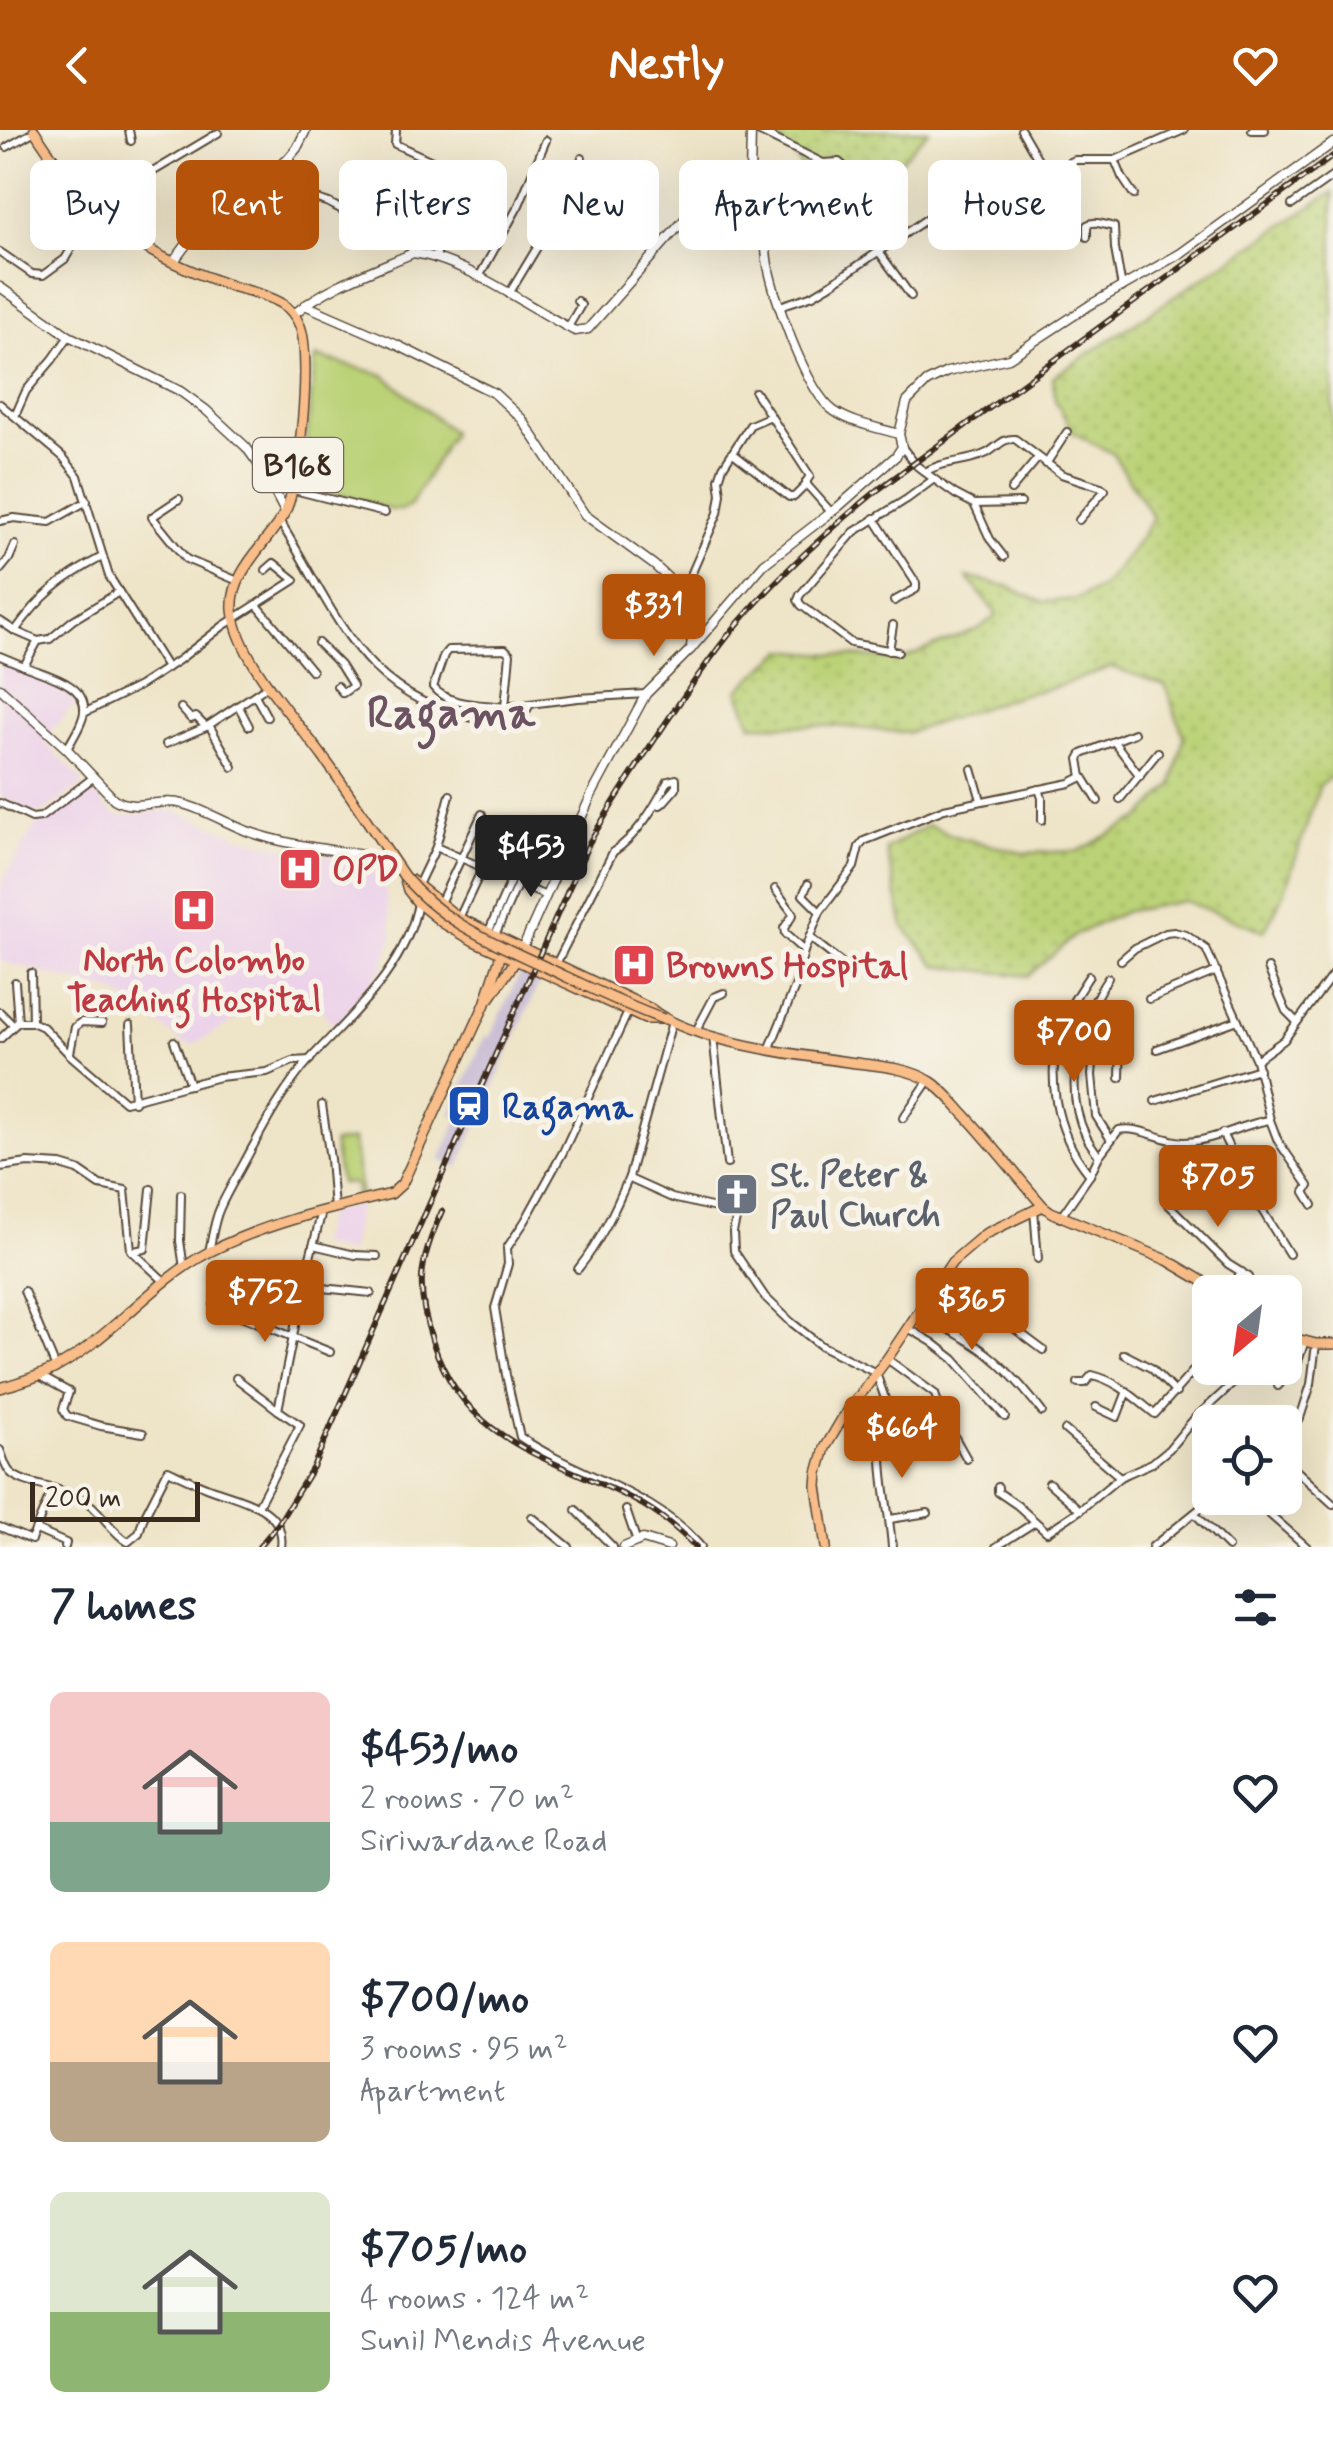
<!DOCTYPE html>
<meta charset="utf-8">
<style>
:root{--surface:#fff;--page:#f2f2f3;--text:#1f2937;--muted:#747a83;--accent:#b45309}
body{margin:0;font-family:Mynerve,sans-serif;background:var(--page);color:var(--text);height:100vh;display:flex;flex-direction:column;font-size:38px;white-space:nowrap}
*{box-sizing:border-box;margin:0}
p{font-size:32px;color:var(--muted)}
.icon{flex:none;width:55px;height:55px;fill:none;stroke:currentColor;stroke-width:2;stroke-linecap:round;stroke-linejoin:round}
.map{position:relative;height:1417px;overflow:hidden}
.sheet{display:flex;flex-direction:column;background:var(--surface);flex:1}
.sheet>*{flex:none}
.banner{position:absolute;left:30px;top:30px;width:1275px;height:90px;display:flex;gap:20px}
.needle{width:65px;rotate:209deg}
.fabs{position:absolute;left:1192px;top:1145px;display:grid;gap:20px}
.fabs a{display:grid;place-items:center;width:110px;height:110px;border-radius:15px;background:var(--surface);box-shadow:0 10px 40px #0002;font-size:50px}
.scale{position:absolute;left:30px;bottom:25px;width:170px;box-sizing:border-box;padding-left:10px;border:5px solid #3b2a1e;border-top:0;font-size:28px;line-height:35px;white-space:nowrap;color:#3b2a1e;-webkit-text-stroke:8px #f7f3e8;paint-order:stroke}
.price{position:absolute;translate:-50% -85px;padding:0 22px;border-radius:10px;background:var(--accent);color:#fff;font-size:32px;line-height:65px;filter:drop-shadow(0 2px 5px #0008)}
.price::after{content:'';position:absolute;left:50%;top:60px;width:30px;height:22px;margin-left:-15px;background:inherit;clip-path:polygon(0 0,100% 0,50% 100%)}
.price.on{background:#222;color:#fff}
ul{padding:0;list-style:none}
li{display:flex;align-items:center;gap:30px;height:250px;padding:0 50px}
li span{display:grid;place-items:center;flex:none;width:280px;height:200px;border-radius:15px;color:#555}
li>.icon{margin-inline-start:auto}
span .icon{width:120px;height:120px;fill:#fffc;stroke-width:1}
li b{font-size:42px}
h2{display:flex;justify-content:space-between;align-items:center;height:120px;padding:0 50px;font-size:42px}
.tag{padding:0 35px;border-radius:15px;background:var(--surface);box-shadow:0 10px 40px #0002;font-size:35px;line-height:90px}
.tag.on{background:var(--accent);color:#fff}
header{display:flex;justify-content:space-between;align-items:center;height:130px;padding:0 50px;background:var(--accent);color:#fff;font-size:45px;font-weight:700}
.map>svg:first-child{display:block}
.built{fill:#ecd1ea}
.railway{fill:#cbbfd5}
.grass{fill:url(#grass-dots);stroke:#7b7e4a;stroke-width:2.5}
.green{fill:#bbd277;stroke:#7b7e4a;stroke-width:2.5}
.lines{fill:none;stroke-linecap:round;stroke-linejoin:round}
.minor-casing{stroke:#564637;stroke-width:10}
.tertiary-casing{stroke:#564637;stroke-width:11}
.primary-casing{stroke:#564637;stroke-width:12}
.minor{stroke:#fff;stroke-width:6}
.tertiary{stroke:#fff;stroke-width:8}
.primary{stroke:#f8bd88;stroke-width:9}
.rail-casing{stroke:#3b2a1e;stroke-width:6}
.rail{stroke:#f7f3e8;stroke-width:2.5;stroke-dasharray:8;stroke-linecap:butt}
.primary-bridge-casing{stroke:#564637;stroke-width:12;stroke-linecap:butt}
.primary-bridge{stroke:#f8bd88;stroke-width:9}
.labels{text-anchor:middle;stroke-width:10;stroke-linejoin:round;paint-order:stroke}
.shield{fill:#f7f3e8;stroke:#73665b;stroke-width:2.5}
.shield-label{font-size:32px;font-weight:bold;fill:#3b2a1e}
.health-label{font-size:35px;font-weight:bold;fill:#be3a42;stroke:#f7f3e8;text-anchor:start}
.transit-label{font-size:35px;font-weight:bold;fill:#164399;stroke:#f7f3e8;text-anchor:start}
.worship-label{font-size:35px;font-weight:bold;fill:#5b616d;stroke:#f7f3e8;text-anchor:start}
.district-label{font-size:45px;font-weight:bold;fill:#6c5361;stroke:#f7f3e8}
</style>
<header><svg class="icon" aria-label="back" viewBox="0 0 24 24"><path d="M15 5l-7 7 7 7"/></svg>Nestly<svg class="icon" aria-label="heart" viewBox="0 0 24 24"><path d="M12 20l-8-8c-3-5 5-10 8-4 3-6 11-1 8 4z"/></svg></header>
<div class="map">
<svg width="1333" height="1417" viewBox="0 0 1333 1417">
<defs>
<pattern id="grass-dots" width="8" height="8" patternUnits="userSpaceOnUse" patternTransform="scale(2.5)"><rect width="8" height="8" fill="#bbd277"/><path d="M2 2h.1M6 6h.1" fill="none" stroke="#a2b466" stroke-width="1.8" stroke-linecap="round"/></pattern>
</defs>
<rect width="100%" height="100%" fill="#f7f3e8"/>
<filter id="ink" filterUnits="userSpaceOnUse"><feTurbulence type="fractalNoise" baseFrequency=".01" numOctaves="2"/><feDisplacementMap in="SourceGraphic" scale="20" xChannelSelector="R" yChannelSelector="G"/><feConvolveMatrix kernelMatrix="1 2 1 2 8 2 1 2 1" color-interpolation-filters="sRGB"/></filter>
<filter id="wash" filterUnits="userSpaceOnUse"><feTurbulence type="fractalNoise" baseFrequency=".0048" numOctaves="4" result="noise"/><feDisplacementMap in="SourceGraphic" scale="40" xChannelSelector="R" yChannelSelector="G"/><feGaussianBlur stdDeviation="2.25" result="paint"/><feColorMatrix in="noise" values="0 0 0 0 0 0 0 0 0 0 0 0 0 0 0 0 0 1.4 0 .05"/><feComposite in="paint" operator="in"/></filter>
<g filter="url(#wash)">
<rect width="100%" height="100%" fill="#eee4c7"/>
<g class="built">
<polygon points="0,532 72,565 75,569 75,574 43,610 83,651 82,655 41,683 35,684 0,667"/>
<polygon points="87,659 91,660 112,683 120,686 166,680 175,681 246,709 304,722 345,728 381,749 384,754 393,804 381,840 337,893 332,893 315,872 311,872 302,875 298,873 290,861 282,861 193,915 184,913 115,862 0,831 0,756 34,697"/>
<polygon points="358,1075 349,1123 318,1115 327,1083"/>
</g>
<polygon class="railway" points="520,843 540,850 458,1038 440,1030 459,988 451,983 485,906 490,907"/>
<g class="grass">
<path d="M764,0H929L864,69L845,86L813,71C803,37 797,18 764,0Z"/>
<polygon points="1333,62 1333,646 1320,655 1283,766 1264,801 1184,771 1124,782 1077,804 1028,846 937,836 904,797 886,719 928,695 957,707 1024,723 1078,721 1140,688 1172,655 1184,607 1165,555 1111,537 1057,557 1020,565 907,603 836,596 752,595 738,560 784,520 900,530 978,499 997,485 967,447 1007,456 1042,472 1077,469 1102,457 1127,427 1153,388 1113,324 1074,303 1055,270 1053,247"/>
</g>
<g class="green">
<polygon points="317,227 384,245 451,301 451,305 410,376 402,380 392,380 306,355 302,351 315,232"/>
<polygon points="353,1010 361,1065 356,1066 355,1054 340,1053 333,1013"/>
</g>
</g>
<g filter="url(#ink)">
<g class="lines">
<g class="minor-casing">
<g id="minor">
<polyline points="129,0 131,11"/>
<polyline points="756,0 823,33 839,32 869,58"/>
<polyline points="1021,0 1046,43"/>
<polyline points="1252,0 1265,0"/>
<polyline points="396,1 395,14 456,42 460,52 440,106 436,129"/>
<polyline points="7,17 35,1"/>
<polyline points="289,27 302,64 329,73 404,112 416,123"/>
<polyline points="1115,30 1122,47 1134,65"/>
<polyline points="954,41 981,75"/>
<polyline points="1292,75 1333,46"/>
<polyline points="106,88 117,66 129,56 218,3"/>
<path d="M1087,107V95C1095,90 1105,95 1114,97L1115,119L1122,158"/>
<polyline points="0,122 32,144 43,145 65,129 95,79"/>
<polyline points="879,122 911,166"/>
<polyline points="479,147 519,75 546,10"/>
<polyline points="509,164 556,86 582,28"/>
<polyline points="780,176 813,165 828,156 925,90 1002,71 1046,43 1075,30 1115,30 1184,0"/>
<polyline points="568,197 581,175 577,171"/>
<polyline points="755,262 810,346 806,352 808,356 831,382"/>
<polyline points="0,274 63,327 78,346 109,446 167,538"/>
<polyline points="15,286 26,261 53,229 69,206"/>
<polyline points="902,317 917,336 934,349 955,364 974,374 990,409 1004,427"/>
<polyline points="733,323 789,367 794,367 807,354"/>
<polyline points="1046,334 1067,302"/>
<path d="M925,342C944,330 967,333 987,323C998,317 1002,308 1015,309L1061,344L1101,357L1105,360L1079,390"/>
<polyline points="294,360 385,383"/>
<polyline points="1011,360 1038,328"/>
<polyline points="179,369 152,387 186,429 238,451"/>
<polyline points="974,374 1021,373"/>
<polyline points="874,388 916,453 916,459 894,471"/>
<polyline points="0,391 14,388 50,392 87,371"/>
<path d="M280,392C338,484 361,571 484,590C505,593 519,599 529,576"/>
<polyline points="0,440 9,429 15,415"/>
<polyline points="257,475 312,541"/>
<polyline points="693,490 697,473 690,447 718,383 721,364 719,349 723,337 750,295 771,286"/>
<path d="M0,491L15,501L38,511L24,536C45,545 87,553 84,582C83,594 72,609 67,619"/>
<path d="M15,501C41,465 62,448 102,427"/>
<polyline points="38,511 50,509 73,490 119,462"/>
<polyline points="318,513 340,535 353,556 343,563 337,556"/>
<polyline points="889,521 893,495"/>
<polyline points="898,522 851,513 801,475 798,470 800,465 854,402 907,369 934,349"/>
<polyline points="0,526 24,536"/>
<polyline points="255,565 267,587"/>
<polyline points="239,577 249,596"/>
<path d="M505,577C483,574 447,576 433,557L444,525L448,520L505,519L510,524L505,577L578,568L646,564"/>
<polyline points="181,578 191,589 196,587 206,597"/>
<polyline points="84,583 139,556 179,530 223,496 295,450 274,433 266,440"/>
<polyline points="209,595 233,637"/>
<polyline points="1115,613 1140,646"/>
<polyline points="166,614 206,597 269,555"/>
<polyline points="972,639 981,670"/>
<polyline points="1083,647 1098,671"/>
<polyline points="1039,659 1042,668 1042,690"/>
<polyline points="1120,669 1158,622"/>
<polyline points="0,673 32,688 41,687 94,647"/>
<polyline points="436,717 511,750"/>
<polyline points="527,734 555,747"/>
<polyline points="518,754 546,766"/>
<polyline points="808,754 803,765 820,782"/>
<polyline points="418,755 436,717 450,665"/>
<polyline points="775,759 792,782 793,785 784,798 785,804 804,821"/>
<polyline points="440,773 482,684"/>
<polyline points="459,788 498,705"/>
<polyline points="488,803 511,750 521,722"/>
<polyline points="495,805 534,717 564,726"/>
<polyline points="809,807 852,841"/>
<polyline points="1121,830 1135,818 1166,803 1174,802 1186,805 1206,819 1256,930 1270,990 1278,1011 1309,1056 1305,1062 1313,1075"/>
<path d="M556,834L613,722C638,705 654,678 668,651L676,649V658L663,673L660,675L657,673"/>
<polyline points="1268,838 1286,881 1297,892"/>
<polyline points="31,843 32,892"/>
<path d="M1089,846C1080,860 1071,873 1065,887C1043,940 1054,1002 1090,1045"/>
<polyline points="15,852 18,892"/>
<polyline points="1149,869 1217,841"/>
<polyline points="0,882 13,895"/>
<path d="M628,882L563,1022L525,1091L507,1118L508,1134L495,1178L506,1245L520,1307C579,1347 653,1361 701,1417"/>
<path d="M672,892L629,1047L632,1050L672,1068L733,1082L736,1089L733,1102L734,1121L765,1167L791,1192L820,1215L876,1243L889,1280C873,1324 889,1372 892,1417"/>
<polyline points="1104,894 1094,923 1092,945 1096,986 1111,1010"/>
<polyline points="130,895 134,972"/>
<polyline points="696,901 714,867 724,863"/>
<polyline points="713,906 727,1034"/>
<polyline points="0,909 18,892 32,892 43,897 70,925 125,972 219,947 267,942 293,931 310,930"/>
<polyline points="174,911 190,955"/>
<polyline points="1157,919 1238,890"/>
<polyline points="769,920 795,857 804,821 820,782 854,737 859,717 864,711 944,679 1070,653 1082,647 1079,629 1082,624 1134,603"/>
<polyline points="70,923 75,897 81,892 102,893"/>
<polyline points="1093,929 1119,928"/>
<polyline points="1256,930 1284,910 1333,844"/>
<polyline points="1120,948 1121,907"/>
<polyline points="1155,971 1259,939"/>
<polyline points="322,975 330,1029 334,1078"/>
<polyline points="903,988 929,950"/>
<polyline points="1222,1003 1249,1059 1289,1124"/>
<path d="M1099,1026C1095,1020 1089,1013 1086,1006C1062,958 1079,890 1108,848"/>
<polyline points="0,1037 28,1033 61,1035 78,1040 100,1055 125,1060 131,1120 164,1151"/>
<polyline points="181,1064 180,1111 184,1138"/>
<polyline points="1169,1075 1228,1134 1249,1147"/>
<polyline points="1034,1080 1038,1129"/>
<path d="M1060,1088L1090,1045L1099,1026L1119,1000C1140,996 1162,1011 1183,1012C1213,1012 1241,994 1270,990"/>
<polyline points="313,1115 355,1125 377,1126"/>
<polyline points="133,1121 145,1119 151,1059"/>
<path d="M209,1122C212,1108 214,1091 220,1078C227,1062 237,1046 245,1031C264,996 284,958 311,928C353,883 406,838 418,773"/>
<path d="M578,1139C601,1110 615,1080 629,1047"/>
<polyline points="947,1141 987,1178 1043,1220"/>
<polyline points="303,1156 371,1163"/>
<polyline points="24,1161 56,1238"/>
<polyline points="1227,1162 1242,1142"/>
<polyline points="214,1175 330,1222"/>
<path d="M918,1184C976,1211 1003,1230 1042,1282"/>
<polyline points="908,1198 932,1212 954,1229 1005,1287"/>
<polyline points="1124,1224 1151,1238 1176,1263"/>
<polyline points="887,1229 935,1264 941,1283 967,1329"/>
<polyline points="40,1246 69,1262 63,1279 67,1286 101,1296 143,1303"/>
<polyline points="236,1248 278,1280"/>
<path d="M1078,1253H1085L1092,1245C1118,1251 1134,1268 1155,1284L1193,1241L1210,1231"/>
<polyline points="1278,1256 1297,1234 1305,1211"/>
<polyline points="1096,1277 1117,1287 1127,1261"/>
<polyline points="1300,1288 1311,1254 1316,1214"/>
<polyline points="1238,1292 1239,1292"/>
<polyline points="1065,1300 1120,1347"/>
<path d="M0,1320C3,1326 5,1337 10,1342C23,1356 64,1357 83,1369C100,1379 110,1401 128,1412L139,1403L143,1389L168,1340C181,1346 193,1352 206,1357C236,1369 287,1376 281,1417"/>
<polyline points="1285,1330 1333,1374"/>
<polyline points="1049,1353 1080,1380"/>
<polyline points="998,1357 998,1362 1017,1375 1047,1402 1080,1380 1120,1347 1152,1333 1169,1319 1194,1289 1250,1238"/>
<polyline points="1251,1368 1307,1417"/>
<polyline points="258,1376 300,1295 278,1280 305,1147 322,1081"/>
<polyline points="576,1380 613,1417"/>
<polyline points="626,1380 637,1412"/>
<polyline points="1195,1384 1228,1417"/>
<polyline points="532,1387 569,1417"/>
<polyline points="890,1389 928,1383"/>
<polyline points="0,1397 31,1410 53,1358"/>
<polyline points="36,1400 66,1413 65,1417"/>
<polyline points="996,1417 1035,1392"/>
<polyline points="1152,1417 1213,1368"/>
</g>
</g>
<g class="tertiary-casing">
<g id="tertiary">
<path d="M750,50C777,76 762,98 767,129C771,162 807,263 834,281C851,293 879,298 899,304"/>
<polyline points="174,131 186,115 257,52 287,30 297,18 306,0"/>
<polyline points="0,157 69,206 180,261 206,280 246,317 264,342 285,382"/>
<polyline points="305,175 397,215 494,263 522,289 585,385 654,435 684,463 690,475 693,491 691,519"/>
<path d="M294,184C329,155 372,141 413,123C464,129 528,177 575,201L588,199L700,72L722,55L750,50L751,0"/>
<path d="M0,558L67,619L114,669C137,683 159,667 183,674C205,680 226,693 247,701C290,717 347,721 393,730"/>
<polyline points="361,725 380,738 398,738"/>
<polyline points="522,819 591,666 646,564 691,519 764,434 838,377 896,326 902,317 899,304 907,272 927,252 947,242 1009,228 1090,175 1181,123 1333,13"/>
<polyline points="624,1417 643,1409 669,1417"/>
</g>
</g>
<g class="primary-casing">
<g id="primary">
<path d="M34,0C60,40 89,80 129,107C159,128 197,144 231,156C248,161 266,164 281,173C290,178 296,186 300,196C312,226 300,352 285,382C268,414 230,441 233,480C238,530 295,588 323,627C352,666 377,707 404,746L408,760L418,773L443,793L474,811L645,889H663"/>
<path d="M411,750L459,788L651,879C691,912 803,926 856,933C881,936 908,938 930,951C943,959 953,972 963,983C991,1013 1016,1045 1043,1076L1051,1082L1167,1130L1221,1162"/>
<polyline points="490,868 518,827"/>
<polyline points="1285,1206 1316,1214 1333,1214"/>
<path d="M0,1258C19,1252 40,1247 57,1237C113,1206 152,1152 209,1122C266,1093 329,1079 391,1064L402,1054L485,874L502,821"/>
<polyline points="826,1417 817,1356 818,1343 825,1318 842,1289 887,1229 952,1132 985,1104 1043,1076"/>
</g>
</g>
<use href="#minor" class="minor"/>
<use href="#tertiary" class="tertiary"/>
<use href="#primary" class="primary"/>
<g class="rail-casing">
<g id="rail">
<path d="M442,1081C419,1132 415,1159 433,1213C467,1315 552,1327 636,1371C659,1383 677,1399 696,1417"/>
<path d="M259,1417L278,1394L313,1337L589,713C611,675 635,639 659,603C683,567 708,530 735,497C778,446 827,401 879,359L1333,26"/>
</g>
</g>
<use href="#rail" class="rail"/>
<g class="primary-bridge-casing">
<path id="primary-bridge" d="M404,746C442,793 495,813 548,838C586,856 624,875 663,889"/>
</g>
<use href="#primary-bridge" class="primary-bridge"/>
</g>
</g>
<defs>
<g id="hospital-square" transform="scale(2.25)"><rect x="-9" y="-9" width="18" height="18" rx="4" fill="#e0444e" stroke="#f7f3e8"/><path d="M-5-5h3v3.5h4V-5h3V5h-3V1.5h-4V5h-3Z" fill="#fff"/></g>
<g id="station-square" transform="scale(2.25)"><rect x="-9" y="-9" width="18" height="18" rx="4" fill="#1a4fb4" stroke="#f7f3e8"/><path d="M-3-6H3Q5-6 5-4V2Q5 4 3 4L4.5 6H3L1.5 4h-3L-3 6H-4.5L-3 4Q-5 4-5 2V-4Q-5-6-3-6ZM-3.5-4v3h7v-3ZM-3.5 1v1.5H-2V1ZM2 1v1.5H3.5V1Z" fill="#fff"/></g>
<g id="church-square" transform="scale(2.25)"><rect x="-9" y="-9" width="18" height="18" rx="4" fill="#6b7280" stroke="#f7f3e8"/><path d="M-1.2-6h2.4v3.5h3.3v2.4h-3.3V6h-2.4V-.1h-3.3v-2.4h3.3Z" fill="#fff"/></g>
</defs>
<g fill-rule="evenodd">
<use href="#hospital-square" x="300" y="739"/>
<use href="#hospital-square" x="194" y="780"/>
<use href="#hospital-square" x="634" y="835"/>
<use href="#station-square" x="469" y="976"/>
<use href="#church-square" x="737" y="1064"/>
</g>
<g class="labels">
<rect class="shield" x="253" y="308" width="90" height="54" rx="8"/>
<g class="shield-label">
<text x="298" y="346">B168</text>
</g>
<g class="health-label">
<text x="332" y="751">OPD</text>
<text x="194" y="841" text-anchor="middle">North Colombo<tspan x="194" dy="40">Teaching Hospital</tspan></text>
<text x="666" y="847">Browns Hospital</text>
</g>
<g class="transit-label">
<text x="502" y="988">Ragama</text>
</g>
<g class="worship-label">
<text x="770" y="1056">St. Peter &amp;<tspan x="770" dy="40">Paul Church</tspan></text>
</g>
<g class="district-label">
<text x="451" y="597">Ragama</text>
</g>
</g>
</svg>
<div class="fabs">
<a><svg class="needle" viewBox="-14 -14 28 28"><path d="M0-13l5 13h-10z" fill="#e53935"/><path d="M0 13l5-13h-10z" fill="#747a83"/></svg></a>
<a><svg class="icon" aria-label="locate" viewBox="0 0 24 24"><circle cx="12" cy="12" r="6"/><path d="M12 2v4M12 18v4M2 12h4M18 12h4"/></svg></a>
</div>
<div class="scale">200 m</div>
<b class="price" style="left:654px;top:529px">$331</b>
<b class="price on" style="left:531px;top:770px">$453</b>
<b class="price" style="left:1074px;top:955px">$700</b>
<b class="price" style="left:1218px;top:1100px">$705</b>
<b class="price" style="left:265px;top:1215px">$752</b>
<b class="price" style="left:972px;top:1223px">$365</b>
<b class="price" style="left:902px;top:1351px">$664</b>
<div class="banner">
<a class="tag">Buy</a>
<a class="tag on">Rent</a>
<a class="tag">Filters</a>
<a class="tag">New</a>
<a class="tag">Apartment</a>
<a class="tag">House</a>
</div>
</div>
<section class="sheet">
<h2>7 homes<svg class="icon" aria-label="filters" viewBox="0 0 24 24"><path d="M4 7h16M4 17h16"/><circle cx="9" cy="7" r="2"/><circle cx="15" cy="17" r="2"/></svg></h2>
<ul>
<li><span style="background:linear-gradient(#f6c9c9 65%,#7fa58c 0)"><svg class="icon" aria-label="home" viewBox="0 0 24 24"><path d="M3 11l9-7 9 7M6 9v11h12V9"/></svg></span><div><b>$453/mo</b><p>2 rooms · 70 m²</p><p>Siriwardane Road</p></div><svg class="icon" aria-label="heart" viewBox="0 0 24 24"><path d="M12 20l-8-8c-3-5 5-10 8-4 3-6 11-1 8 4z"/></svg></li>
<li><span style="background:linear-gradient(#ffd9b3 60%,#b9a48a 0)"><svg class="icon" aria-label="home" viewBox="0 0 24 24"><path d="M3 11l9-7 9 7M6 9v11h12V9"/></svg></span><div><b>$700/mo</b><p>3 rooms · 95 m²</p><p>Apartment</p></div><svg class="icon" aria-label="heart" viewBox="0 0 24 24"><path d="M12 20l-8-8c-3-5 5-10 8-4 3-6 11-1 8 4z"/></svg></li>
<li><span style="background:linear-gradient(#dfe7d0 60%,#8fb573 0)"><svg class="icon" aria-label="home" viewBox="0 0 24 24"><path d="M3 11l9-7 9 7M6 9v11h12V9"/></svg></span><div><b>$705/mo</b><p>4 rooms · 124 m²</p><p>Sunil Mendis Avenue</p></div><svg class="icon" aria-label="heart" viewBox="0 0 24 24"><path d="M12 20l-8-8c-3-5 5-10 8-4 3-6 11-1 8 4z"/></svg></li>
</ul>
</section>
